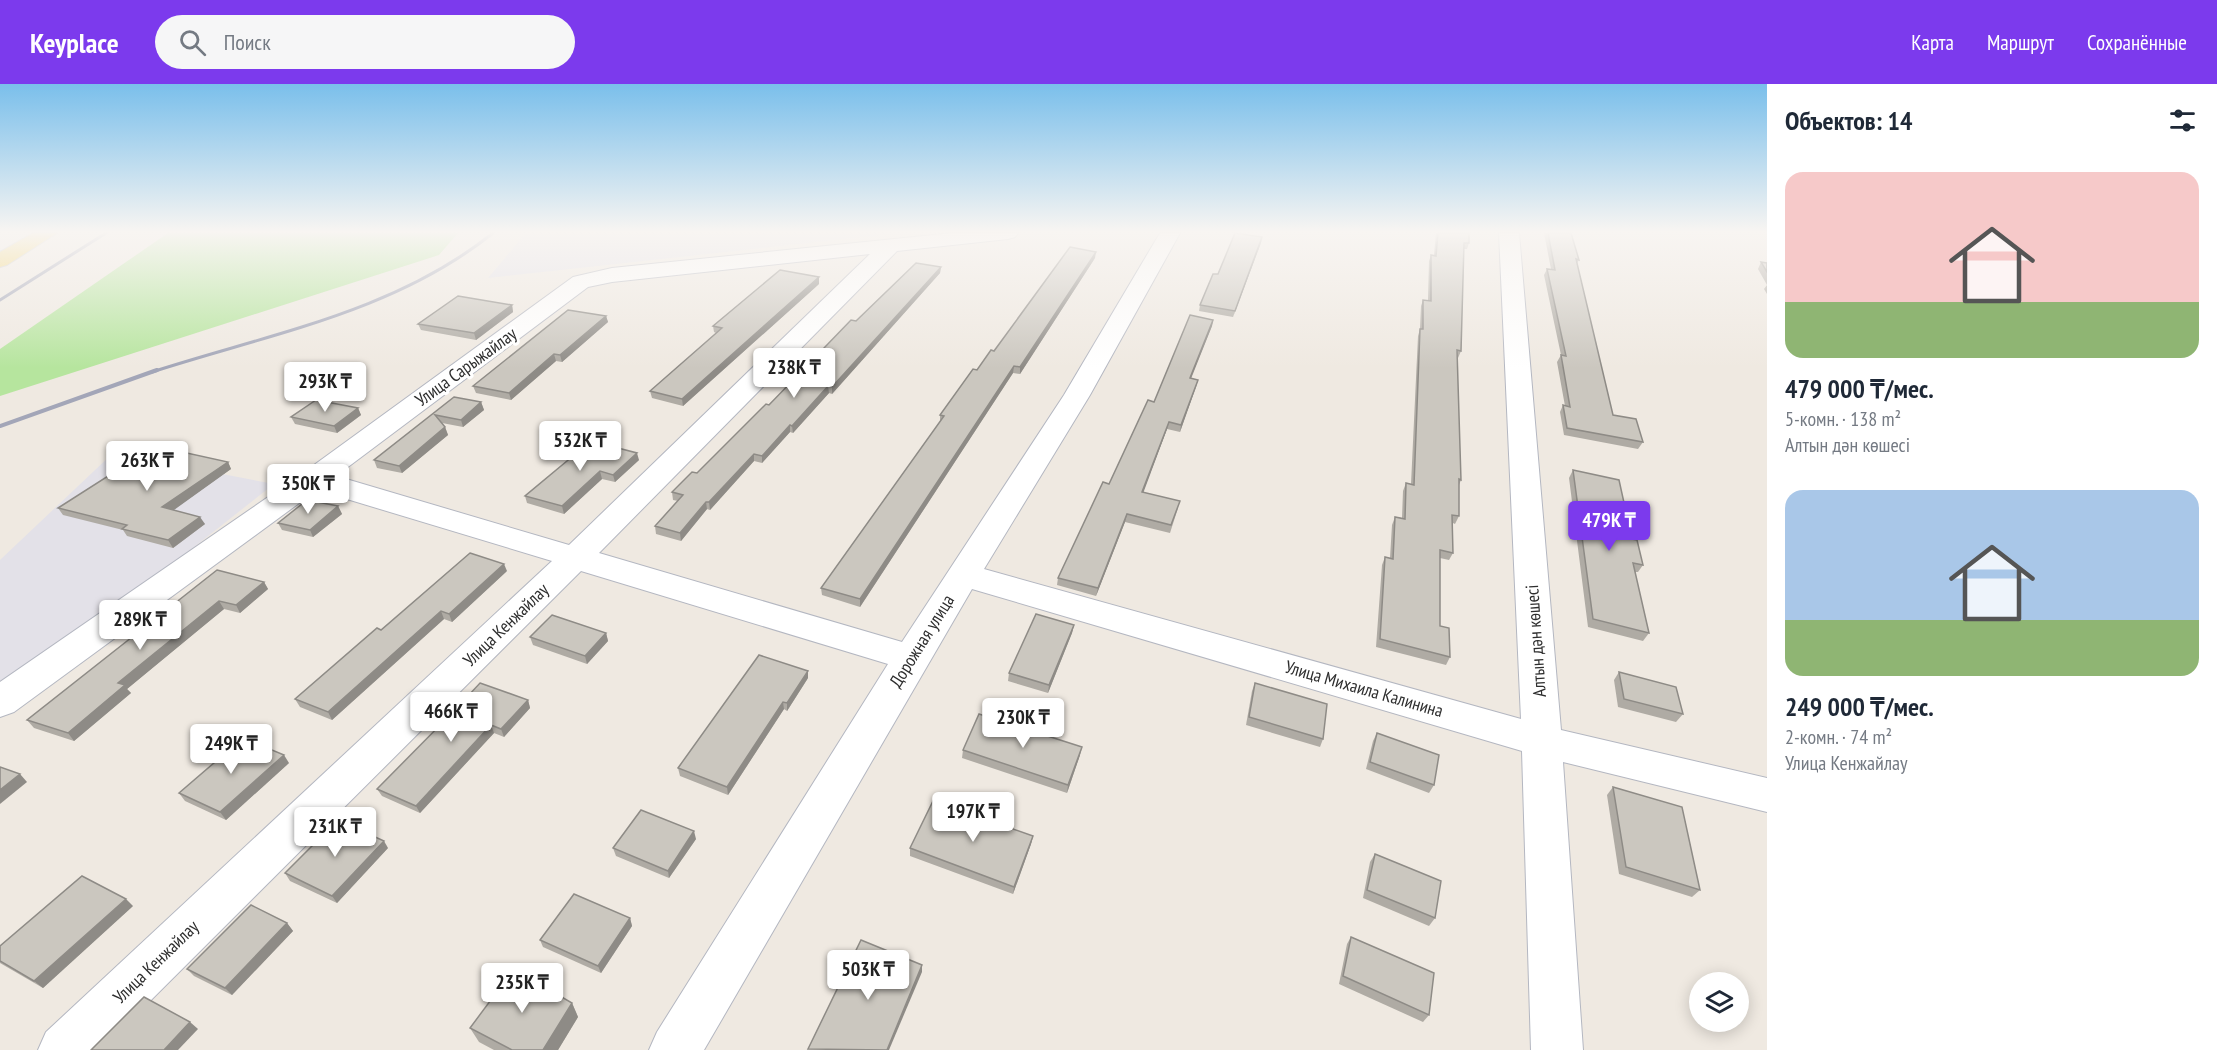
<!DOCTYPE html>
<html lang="ru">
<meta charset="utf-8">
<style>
:root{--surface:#fff;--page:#f6f6f7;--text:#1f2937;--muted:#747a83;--accent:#7c3aed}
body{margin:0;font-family:"PT Sans Narrow",sans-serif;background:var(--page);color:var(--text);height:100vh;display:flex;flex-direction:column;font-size:22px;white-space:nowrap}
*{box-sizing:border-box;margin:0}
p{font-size:20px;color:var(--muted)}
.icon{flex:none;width:33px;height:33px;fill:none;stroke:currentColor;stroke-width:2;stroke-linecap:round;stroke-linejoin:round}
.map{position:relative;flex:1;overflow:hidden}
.side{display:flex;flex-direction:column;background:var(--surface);width:450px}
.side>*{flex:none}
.buttons{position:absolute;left:1689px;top:888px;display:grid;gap:12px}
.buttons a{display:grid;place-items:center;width:60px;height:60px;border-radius:50%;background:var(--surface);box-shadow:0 3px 15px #0003;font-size:30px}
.price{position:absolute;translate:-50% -51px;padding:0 14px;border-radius:6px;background:#fff;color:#222;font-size:20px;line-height:39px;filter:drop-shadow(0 2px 3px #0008)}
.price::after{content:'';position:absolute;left:50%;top:36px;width:18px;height:14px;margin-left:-9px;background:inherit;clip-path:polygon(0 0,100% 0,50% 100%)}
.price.on{background:var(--accent);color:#fff}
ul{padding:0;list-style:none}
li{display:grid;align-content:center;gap:12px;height:318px;padding:0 18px}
li span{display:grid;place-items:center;height:186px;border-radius:18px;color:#555}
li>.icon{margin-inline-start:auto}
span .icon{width:108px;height:108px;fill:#fffc;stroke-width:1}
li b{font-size:26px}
h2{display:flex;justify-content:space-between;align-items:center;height:72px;padding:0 18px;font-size:26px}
header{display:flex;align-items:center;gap:36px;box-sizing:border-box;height:84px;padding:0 30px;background:var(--accent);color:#fff}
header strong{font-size:28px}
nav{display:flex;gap:33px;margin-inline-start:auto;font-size:21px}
.search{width:420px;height:54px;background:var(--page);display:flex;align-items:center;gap:15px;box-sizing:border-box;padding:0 21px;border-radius:33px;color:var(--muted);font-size:22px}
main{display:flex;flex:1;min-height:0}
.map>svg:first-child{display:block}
.industrial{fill:#e3e1e8}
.green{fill:#b6e59e}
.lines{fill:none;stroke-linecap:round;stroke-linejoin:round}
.minor-casing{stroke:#b4b7c1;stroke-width:2}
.major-casing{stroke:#c9c9c9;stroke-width:2}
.minor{fill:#fff;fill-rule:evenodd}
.major{fill:#f2d163;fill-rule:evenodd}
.rail-far1{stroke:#a3a6b8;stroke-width:3}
.rail{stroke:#a3a6b8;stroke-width:4}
.wall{fill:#afaba4}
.shaded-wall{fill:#8e8b86}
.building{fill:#cbc7bf;stroke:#8e8b86;stroke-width:1.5}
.labels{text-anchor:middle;stroke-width:6;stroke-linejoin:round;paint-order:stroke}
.street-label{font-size:18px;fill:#2e2e2e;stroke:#fff}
</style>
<header>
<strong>Keyplace</strong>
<div class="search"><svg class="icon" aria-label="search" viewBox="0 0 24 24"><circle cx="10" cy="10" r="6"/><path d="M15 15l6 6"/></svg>Поиск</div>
<nav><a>Карта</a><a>Маршрут</a><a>Сохранённые</a></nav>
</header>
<main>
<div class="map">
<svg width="1767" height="966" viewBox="0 0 1767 966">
<rect width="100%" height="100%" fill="#efe9e1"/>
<g class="industrial">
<polygon points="526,149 899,149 488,194"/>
<polygon points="113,369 274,400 0,616 0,476"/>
</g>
<polygon class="green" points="168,149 458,149 439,171 0,312 0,265"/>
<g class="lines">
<g class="minor-casing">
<path id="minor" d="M953,149H1018L1015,153L1008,155L897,167L599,469L902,558L1064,311L1160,149H1180L1090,311L984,485L1521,635L1499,149H1519L1561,646L1767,694V728L1563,678L1583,966H1531L1522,667L972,505L704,966H649L657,948L888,580L581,487L101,966H38L46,948L552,477L317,406L14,628L0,633V598L303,389L573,193L612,184ZM870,170L569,461L336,392L588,203L612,198Z"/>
</g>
<g class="major-casing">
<polygon id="major" points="33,149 57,149 7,181 0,183 0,168"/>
</g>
<use href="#minor" class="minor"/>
<use href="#major" class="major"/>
<g class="rail-far1">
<polyline points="0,216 106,149"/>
<path d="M152,288C269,250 395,228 493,149"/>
</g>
<polyline class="rail" points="0,342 157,286"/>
</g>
<g class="wall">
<polygon points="1436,149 1469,149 1469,159 1467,165 1464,165 1461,267 1458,274 1457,273 1461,396 1459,401 1459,432 1455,440 1453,439 1453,469 1449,476 1440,474 1440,542 1450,573 1446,581 1376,563 1382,481 1385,473 1390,474 1392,441 1395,433 1402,434 1403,407 1406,399 1411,400 1418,252 1420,245 1421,222 1423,216 1428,217 1429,177 1431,171 1434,171"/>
<polygon points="1544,149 1571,149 1579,176 1577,179 1613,331 1643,358 1638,365 1564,351 1560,328 1563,321 1565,322 1557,278 1561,271 1544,191 1547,185 1551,185"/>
<polygon points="1262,153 1233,233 1199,227 1200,221 1218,190"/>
<polygon points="1095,174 1020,290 1013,289 860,523 822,511 821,504 940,338 940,331 977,286 994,267"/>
<polygon points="1761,178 1767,179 1767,210 1764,205 1767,201 1758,185"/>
<polygon points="941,183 940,189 832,310 829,309 793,349 790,348 762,379 754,377 710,426 707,425 681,457 656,450 655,442 678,417 673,416 672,408 697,389 856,237"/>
<polygon points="819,200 683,322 652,314 650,307 716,249 714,248 713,242"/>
<polygon points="512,221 513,228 476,256 421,246 418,240"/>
<polygon points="606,232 608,238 562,278 556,277 511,316 476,309 473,302"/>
<polygon points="1213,236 1212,242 1191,295 1198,296 1180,348 1167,345 1143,408 1178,424 1170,449 1125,438 1096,512 1057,501 1058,494 1154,318"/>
<polygon points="454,313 481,318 484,326 463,343 442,339 445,343 448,351 402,389 377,384 374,376"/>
<polygon points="358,324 361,331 337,349 295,340 291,333"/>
<polygon points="591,357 639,376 615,398 602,395 564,430 527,419 525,412"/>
<polygon points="228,378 231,385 173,426 205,440 173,464 127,452 123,446 63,431 58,424"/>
<polygon points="1573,386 1632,455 1643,481 1638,488 1635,488 1649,549 1643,557 1588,543 1569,394"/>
<polygon points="338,422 342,430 313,453 282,446 278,439"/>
<polygon points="217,486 264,498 268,505 240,529 224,525 127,605 131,609 74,657 34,644 27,636"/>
<polygon points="507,487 452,538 444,535 332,636 300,623 295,615 381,546"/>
<polygon points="1074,541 1072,549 1048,609 1008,597 1009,589"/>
<polygon points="606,549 608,557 587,580 533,561 530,553"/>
<polygon points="1619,588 1683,630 1676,638 1618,623 1614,596"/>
<polygon points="808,594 787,627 784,625 728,711 680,692 678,684"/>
<polygon points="1255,599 1323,655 1320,663 1246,641 1252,607"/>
<polygon points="528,616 530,624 504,653 494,649 420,729 382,712 377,705"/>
<polygon points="1377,649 1434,701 1429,709 1366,685 1373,657"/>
<polygon points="963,666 1080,671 1067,709 962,674"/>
<polygon points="289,679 226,736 185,717 179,709"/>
<polygon points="1613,703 1700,806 1692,813 1619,790 1607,711"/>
<polygon points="1033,752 1031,760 1013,810 910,772 910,764"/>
<polygon points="696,755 669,794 616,772 613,764"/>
<polygon points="388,764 337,819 290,797 285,789"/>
<polygon points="1375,770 1435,834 1429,842 1363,814 1370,778"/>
<polygon points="133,822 43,904 0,879 0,862"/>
<polygon points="630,834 632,842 601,889 543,863 540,856"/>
<polygon points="287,839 293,847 232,911 194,892 187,885"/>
<polygon points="1351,853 1429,931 1423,938 1339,900 1347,860"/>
<polygon points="572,919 578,933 558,966 494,966 479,958 470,944"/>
</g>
<g class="shaded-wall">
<polygon points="1262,153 1261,159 1233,233 1235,227"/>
<polygon points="1096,168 1095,174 1020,290 1020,283"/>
<polygon points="941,183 940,189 832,310 832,303"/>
<polygon points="819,193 819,200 683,322 682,315"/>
<polygon points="512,221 513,228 476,256 474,249"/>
<polygon points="606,232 608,238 562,278 560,271"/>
<polygon points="1213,236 1212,242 1188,301 1190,294"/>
<polygon points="554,270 556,277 511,316 509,309"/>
<polygon points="1014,282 1013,289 860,523 860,515"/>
<polygon points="1198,296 1196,303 1180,348 1181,341"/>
<polygon points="828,302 829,309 793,349 792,342"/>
<polygon points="481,318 484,326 463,343 461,336"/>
<polygon points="358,324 361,331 337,349 334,342"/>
<polygon points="1169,338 1167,345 1141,415 1142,408"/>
<polygon points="790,341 790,348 762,379 762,372"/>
<polygon points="445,343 448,351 402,389 399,382"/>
<polygon points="637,369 639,376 615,398 613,391"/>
<polygon points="754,370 754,377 710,426 709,418"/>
<polygon points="228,378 231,385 167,431 162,423"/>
<polygon points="600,387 602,395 564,430 562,422"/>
<polygon points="706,418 707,425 681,457 680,449"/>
<polygon points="338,422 342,430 313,453 310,446"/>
<polygon points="1127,430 1125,438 1096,512 1098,504"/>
<polygon points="200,433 205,440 173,464 168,456"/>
<polygon points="504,480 507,487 452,538 449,530"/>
<polygon points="264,498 268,505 240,529 236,521"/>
<polygon points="219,517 224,525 127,605 131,609 74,657 68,649 118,599"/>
<polygon points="441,527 444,535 332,636 328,628"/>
<polygon points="1074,541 1072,549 1048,609 1049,601"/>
<polygon points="606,549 608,557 587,580 585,572"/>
<polygon points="808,587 808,594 787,627 787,619"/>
<polygon points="528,616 530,624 504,653 501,645"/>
<polygon points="783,618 784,625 728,711 727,703"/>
<polygon points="491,641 494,649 420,729 416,722"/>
<polygon points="1082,663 1080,671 1067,709 1068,701"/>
<polygon points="284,671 289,679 226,736 220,728"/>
<polygon points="20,690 27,698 0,720 0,706"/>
<polygon points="694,747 696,755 669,794 668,787"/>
<polygon points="1033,752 1031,760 1013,810 1014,803"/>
<polygon points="384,757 388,764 337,819 332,812"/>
<polygon points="126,815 133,822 43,904 34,897"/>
<polygon points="630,834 632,842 601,889 598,882"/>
<polygon points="287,839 293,847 232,911 225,904"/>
<polygon points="922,881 922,888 889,966 887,966"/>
<polygon points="572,919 578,933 558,966 543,966"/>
<polygon points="190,938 198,945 178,966 164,966"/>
</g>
<g class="building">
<polygon points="1235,149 1262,153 1235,227 1200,221 1213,190 1218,190"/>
<polygon points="1438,149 1469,149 1469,159 1464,159 1461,267 1457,266 1461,396 1459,395 1459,432 1452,431 1453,469 1440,466 1440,542 1449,544 1450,573 1380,555 1385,473 1393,475 1395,433 1405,435 1406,399 1414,401 1420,245 1423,245 1423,216 1431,217 1431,171 1436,172"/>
<polygon points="1548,149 1571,149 1579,176 1576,175 1613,331 1636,335 1643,358 1567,344 1563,321 1570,323 1561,271 1566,272 1547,185 1555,186"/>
<polygon points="1070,163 1096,168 1020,283 1014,282 860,515 821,504 944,332 940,331 973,285 977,286 991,266 994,267"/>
<polygon points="1761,178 1767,179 1767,188"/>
<polygon points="916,179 941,183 832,303 828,302 792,342 790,341 762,372 754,370 709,418 706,418 680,449 655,442 683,411 672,408 692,388 697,389 766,320 769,321 851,236 856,237"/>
<polygon points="780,186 819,193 682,315 650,307 722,244 713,242"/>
<polygon points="458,212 512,221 474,249 418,240"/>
<polygon points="568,226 606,232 560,271 554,270 509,309 473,302"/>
<polygon points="1190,231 1213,236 1190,294 1198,296 1181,341 1169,338 1142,408 1180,417 1171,441 1127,430 1098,504 1058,494 1103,398 1109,400 1148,316 1154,318"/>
<polygon points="454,313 481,318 461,336 435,331 445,343 399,382 374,376"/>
<polygon points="316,316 358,324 334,342 291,333"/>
<polygon points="591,357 637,369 613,391 600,387 562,422 525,412"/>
<polygon points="155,362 228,378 162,423 200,433 168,456 122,445 127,441 58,424"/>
<polygon points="1573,386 1619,396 1632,455 1637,456 1643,481 1633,479 1649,549 1593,535"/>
<polygon points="307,416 338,422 310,446 278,439"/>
<polygon points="470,469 504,480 449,530 441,527 328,628 295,615 377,544 381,546"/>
<polygon points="217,486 264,498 236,521 219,517 118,599 125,601 68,649 27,636"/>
<polygon points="1036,530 1074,541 1049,601 1009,589"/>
<polygon points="552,531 606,549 585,572 530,553"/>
<polygon points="759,571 808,587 787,619 783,618 727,703 678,684"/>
<polygon points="1619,588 1676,603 1683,630 1624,615"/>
<polygon points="480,599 528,616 501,645 491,641 416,722 377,705 454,627"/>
<polygon points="1255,599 1327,620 1323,655 1249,633"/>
<polygon points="979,630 1082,663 1068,701 963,666"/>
<polygon points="1377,649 1439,671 1434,701 1370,678"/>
<polygon points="243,654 284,671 220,728 179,709"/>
<polygon points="0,683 20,690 0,706"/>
<polygon points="1613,703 1682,723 1700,806 1626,783"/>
<polygon points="933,717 1033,752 1014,803 910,764"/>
<polygon points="641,726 694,747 668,787 613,764"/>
<polygon points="338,736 384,757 332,812 285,789"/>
<polygon points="1375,770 1441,797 1435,834 1367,806"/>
<polygon points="82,792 126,815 34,897 0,877 0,862"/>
<polygon points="574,810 630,834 598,882 540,856"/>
<polygon points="251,821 287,839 225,904 187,885"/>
<polygon points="1351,853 1434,889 1429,931 1343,892"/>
<polygon points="861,856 922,881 887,966 808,965"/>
<polygon points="514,885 572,919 543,966 512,966 470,944"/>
<polygon points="144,913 190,938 164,966 91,966"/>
</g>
<linearGradient id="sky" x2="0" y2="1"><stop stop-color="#7abfeb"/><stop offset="0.52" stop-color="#f8f5f2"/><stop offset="1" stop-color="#f8f5f2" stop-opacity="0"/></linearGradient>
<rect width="1767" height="284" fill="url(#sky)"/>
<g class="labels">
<g class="street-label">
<text transform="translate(466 283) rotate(-36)" y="6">Улица Сарыжайлау</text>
<text transform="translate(506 541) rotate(-44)" y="6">Улица Кенжайлау</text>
<text transform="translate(922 557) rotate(-58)" y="6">Дорожная улица</text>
<text transform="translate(1536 557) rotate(-94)" y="6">Алтын дән көшесі</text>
<text transform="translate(1364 605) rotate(16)" y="6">Улица Михаила Калинина</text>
<text transform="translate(156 878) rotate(-44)" y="6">Улица Кенжайлау</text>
</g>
</g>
</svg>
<div class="buttons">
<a><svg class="icon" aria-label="layers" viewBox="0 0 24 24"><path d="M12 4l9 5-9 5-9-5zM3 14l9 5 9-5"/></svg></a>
</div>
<b class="price" style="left:794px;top:315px">238K ₸</b>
<b class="price" style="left:325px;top:329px">293K ₸</b>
<b class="price" style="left:580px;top:388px">532K ₸</b>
<b class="price" style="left:147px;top:408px">263K ₸</b>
<b class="price" style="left:308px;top:431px">350K ₸</b>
<b class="price on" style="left:1609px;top:468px">479K ₸</b>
<b class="price" style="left:140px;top:567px">289K ₸</b>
<b class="price" style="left:451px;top:659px">466K ₸</b>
<b class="price" style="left:1023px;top:665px">230K ₸</b>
<b class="price" style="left:231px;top:691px">249K ₸</b>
<b class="price" style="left:973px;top:759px">197K ₸</b>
<b class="price" style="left:335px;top:774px">231K ₸</b>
<b class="price" style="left:868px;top:917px">503K ₸</b>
<b class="price" style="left:522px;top:930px">235K ₸</b>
</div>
<section class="side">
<h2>Объектов: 14<svg class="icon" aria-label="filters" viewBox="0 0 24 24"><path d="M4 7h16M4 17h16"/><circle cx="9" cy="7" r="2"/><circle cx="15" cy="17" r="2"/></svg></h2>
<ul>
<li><span style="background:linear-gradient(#f6c9c9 70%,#8fb573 0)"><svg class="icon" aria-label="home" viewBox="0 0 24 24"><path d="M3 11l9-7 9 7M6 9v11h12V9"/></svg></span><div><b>479 000 ₸/мес.</b><p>5-комн. · 138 m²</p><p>Алтын дән көшесі</p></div></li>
<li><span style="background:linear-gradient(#a9c7e8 70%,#8fb573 0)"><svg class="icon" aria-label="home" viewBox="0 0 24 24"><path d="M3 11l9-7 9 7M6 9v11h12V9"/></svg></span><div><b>249 000 ₸/мес.</b><p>2-комн. · 74 m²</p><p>Улица Кенжайлау</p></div></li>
</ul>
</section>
</main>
